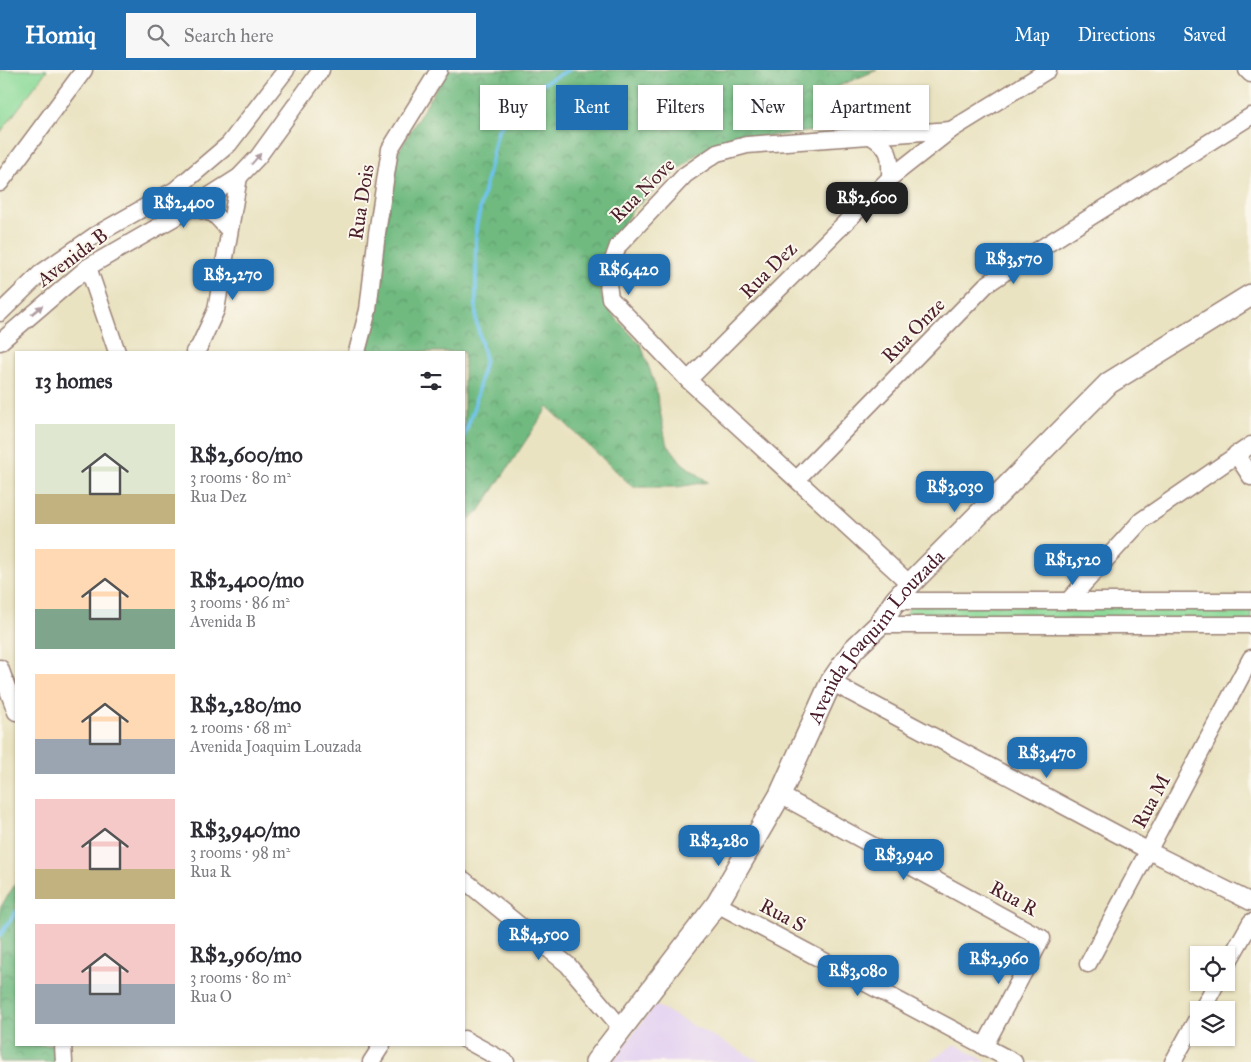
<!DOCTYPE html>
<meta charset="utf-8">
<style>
:root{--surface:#fff;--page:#f7f7f7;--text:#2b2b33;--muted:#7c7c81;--accent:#1f6fb2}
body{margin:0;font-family:"IM FELL Great Primer",serif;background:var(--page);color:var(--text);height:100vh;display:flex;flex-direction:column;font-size:19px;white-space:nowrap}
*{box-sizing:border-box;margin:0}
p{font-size:16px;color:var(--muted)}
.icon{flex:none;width:28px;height:28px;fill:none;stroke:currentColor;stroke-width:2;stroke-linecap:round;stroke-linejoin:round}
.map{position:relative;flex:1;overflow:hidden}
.side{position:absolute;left:15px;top:281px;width:450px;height:695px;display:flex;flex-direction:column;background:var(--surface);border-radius:0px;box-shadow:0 1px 4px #0004}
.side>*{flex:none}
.guide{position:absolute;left:480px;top:15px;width:475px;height:45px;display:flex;gap:10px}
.controls{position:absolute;left:1190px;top:876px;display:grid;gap:10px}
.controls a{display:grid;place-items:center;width:45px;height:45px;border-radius:0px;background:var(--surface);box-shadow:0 1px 4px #0004;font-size:25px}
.price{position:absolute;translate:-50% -42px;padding:0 11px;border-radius:10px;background:var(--accent);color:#fff;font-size:16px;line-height:32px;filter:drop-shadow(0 1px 2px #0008)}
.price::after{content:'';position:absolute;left:50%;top:30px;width:15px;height:11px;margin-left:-8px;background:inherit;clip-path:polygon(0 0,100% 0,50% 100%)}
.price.selected{background:#222;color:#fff}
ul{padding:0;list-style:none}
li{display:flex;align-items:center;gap:15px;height:125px;padding:0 20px}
li span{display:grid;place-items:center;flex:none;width:140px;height:100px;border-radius:0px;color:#555}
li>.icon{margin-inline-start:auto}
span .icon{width:60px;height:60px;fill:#fffc;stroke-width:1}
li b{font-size:21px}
h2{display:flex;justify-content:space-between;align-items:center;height:60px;padding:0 20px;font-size:21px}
.pill{padding:0 18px;border-radius:0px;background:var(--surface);box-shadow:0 1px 4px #0004;font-size:18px;line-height:45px}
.pill.selected{background:var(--accent);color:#fff}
header{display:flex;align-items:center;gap:30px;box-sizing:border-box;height:70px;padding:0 25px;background:var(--accent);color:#fff}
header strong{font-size:24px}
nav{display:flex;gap:28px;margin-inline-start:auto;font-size:18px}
.search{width:350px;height:45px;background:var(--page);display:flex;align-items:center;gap:12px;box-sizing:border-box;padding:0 18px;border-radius:0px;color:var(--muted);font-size:19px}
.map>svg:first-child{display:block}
.built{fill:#e5d3f1}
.green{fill:#8bda98;stroke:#6a7c62}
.forest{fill:url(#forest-crowns);stroke:#5d6c56}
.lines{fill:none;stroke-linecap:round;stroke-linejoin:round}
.stream{stroke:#6ec3eb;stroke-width:4}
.minor-casing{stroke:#9a8176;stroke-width:19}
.major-casing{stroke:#9a8176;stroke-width:24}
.minor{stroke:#fff;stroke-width:16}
.major{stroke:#fff;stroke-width:21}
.oneway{fill:#ae9aa0}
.labels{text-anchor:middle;stroke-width:4;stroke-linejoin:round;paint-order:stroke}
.street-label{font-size:20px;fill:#4a1f2b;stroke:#fbf7ec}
</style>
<header>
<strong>Homiq</strong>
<div class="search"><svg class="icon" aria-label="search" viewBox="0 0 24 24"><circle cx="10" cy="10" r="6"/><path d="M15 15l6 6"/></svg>Search here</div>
<nav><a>Map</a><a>Directions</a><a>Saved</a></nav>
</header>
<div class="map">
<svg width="1251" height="992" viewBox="0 0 1251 992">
<defs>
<pattern id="forest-crowns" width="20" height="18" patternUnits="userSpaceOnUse" patternTransform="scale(1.25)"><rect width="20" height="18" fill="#70ba80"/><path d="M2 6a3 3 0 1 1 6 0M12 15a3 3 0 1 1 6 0" fill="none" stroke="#5e9769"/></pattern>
</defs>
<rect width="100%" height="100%" fill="#fbf7ec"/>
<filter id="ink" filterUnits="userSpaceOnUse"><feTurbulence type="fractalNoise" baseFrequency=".02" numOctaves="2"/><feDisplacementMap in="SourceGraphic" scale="10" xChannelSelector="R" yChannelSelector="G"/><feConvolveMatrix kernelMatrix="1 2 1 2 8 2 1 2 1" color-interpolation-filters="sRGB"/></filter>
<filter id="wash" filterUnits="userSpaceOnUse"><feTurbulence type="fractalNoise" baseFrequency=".0096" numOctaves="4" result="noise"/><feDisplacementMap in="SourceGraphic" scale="20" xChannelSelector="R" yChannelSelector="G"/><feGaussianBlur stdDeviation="1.12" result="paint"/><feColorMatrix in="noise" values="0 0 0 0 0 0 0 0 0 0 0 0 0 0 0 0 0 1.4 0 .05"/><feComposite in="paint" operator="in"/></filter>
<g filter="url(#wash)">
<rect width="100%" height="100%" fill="#eae3c2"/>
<g class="built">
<polygon points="655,935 761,992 612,992"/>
<polygon points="955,974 987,992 929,992"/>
</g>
<g class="green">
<polygon points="0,0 47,0 0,63"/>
<polygon points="910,535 1251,535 1251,552 906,547"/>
</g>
<g class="forest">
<polygon points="447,0 877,0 822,23 823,60 725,71 697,84 632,140 607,181 601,225 612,244 641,275 655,315 666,372 682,393 708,412 677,417 633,417 548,337 478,443 464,452 464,282 366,282 397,84"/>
<polygon points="16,813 16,975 57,975 58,992 0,992 0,838"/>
</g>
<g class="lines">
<g class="stream">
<polyline points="464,366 474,338 485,289 476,250 476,157 498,60 540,15 569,0"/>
<polyline points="0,865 16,842"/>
</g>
</g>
</g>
<g filter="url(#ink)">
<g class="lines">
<g class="minor-casing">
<g id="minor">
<polyline points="1247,0 1251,4"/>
<path d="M869,65C890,78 891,84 890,108"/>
<polyline points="0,113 84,0"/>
<polyline points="192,137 214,144 229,160"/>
<polyline points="88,197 117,282"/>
<polyline points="0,243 41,203 94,166 175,120 229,74 286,0"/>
<polyline points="0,272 88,197 184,142 239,107 258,87 321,0"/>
<polyline points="194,282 199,277 216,240 239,107"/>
<polyline points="357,282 368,240 377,163 390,79 439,0"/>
<polyline points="688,310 890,108 951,60 1048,0"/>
<polyline points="1236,384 1251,407"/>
<polyline points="797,409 986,215 1030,185 1251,46"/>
<polyline points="910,514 688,310 610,228 607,207 618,176 685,105 717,83 747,75 951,60"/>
<polyline points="895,531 1251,531"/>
<polyline points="1068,531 1142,450 1251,375"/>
<polyline points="879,555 1251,555"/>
<polyline points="0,598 16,642"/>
<polyline points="831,612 1149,781 1251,832"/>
<polyline points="780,725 1042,868 984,977"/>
<polyline points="464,810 568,895 622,959"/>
<polyline points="717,834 1014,992"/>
<polyline points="1088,894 1251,588"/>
<polyline points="1226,896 1251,852"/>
<polyline points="1202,940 1217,912"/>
<polyline points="464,969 506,992"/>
<polyline points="63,975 64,992"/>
<polyline points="371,992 382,975"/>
<polyline points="1173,992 1199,945"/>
</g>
</g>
<g class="major-casing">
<g id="major">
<path id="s1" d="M596,992L717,834L780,725L831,612L854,579L879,555L895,531L910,514L1109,313L1251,225"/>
</g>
</g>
<use href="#minor" class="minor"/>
<use href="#major" class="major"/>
</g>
<defs><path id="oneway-solid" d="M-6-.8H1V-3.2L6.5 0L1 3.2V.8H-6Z" transform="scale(1.25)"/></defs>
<g class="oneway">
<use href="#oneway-solid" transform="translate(256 89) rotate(-49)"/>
<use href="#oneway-solid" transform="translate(37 240) rotate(-40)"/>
</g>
</g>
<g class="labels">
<g class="street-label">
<text transform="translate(642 120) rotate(-45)" y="7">Rua Nove</text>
<text transform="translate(361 132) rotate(-81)" y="7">Rua Dois</text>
<text transform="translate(72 187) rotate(-37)" y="7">Avenida B</text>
<text transform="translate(768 200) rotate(-45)" y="7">Rua Dez</text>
<text transform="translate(913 260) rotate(-46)" y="7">Rua Onze</text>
<text dy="7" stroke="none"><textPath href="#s1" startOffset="512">Avenida Joaquim Louzada</textPath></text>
<text transform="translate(1151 731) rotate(-62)" y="7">Rua M</text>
<text transform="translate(1014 828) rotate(29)" y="7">Rua R</text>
<text transform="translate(783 845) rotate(28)" y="7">Rua S</text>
</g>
</g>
</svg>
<div class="controls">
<a><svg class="icon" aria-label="locate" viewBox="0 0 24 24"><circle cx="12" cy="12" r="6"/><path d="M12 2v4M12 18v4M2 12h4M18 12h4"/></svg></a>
<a><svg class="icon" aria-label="layers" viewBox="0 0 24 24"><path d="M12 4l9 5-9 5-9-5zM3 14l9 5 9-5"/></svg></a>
</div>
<b class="price selected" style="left:867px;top:154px">R$2,600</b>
<b class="price" style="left:184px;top:159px">R$2,400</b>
<b class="price" style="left:1014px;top:215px">R$3,570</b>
<b class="price" style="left:629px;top:226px">R$6,420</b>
<b class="price" style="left:233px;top:231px">R$2,270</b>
<b class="price" style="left:955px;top:443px">R$3,030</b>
<b class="price" style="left:1073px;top:516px">R$1,520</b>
<b class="price" style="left:1047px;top:709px">R$3,470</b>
<b class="price" style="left:719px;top:797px">R$2,280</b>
<b class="price" style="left:904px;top:811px">R$3,940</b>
<b class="price" style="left:539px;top:891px">R$4,500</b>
<b class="price" style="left:999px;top:915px">R$2,960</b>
<b class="price" style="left:858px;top:927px">R$3,080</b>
<div class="guide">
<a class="pill">Buy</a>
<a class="pill selected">Rent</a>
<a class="pill">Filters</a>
<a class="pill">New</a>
<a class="pill">Apartment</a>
</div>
<section class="side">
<h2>13 homes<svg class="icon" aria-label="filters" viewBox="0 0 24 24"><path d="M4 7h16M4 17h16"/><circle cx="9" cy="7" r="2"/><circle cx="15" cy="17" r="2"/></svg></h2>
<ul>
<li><span style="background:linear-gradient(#dfe7d0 70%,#c2b280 0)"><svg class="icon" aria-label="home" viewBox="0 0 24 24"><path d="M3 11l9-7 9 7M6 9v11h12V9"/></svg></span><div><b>R$2,600/mo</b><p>3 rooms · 80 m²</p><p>Rua Dez</p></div></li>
<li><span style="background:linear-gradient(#ffd9b3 60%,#7fa58c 0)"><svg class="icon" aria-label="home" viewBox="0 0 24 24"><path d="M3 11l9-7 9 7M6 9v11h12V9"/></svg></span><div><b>R$2,400/mo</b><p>3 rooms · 86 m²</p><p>Avenida B</p></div></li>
<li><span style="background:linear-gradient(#ffd9b3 65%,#9aa5b1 0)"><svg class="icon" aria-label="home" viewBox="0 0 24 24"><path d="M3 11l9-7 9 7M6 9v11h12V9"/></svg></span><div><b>R$2,280/mo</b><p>2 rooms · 68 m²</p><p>Avenida Joaquim Louzada</p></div></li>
<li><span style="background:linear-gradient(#f6c9c9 70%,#c2b280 0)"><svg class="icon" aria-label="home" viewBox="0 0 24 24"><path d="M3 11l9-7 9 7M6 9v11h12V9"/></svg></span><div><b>R$3,940/mo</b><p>3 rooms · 98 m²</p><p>Rua R</p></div></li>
<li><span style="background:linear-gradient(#f6c9c9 60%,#9aa5b1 0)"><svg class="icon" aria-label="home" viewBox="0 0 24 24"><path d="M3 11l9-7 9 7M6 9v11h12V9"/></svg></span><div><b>R$2,960/mo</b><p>3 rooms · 80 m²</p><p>Rua O</p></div></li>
</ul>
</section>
</div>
